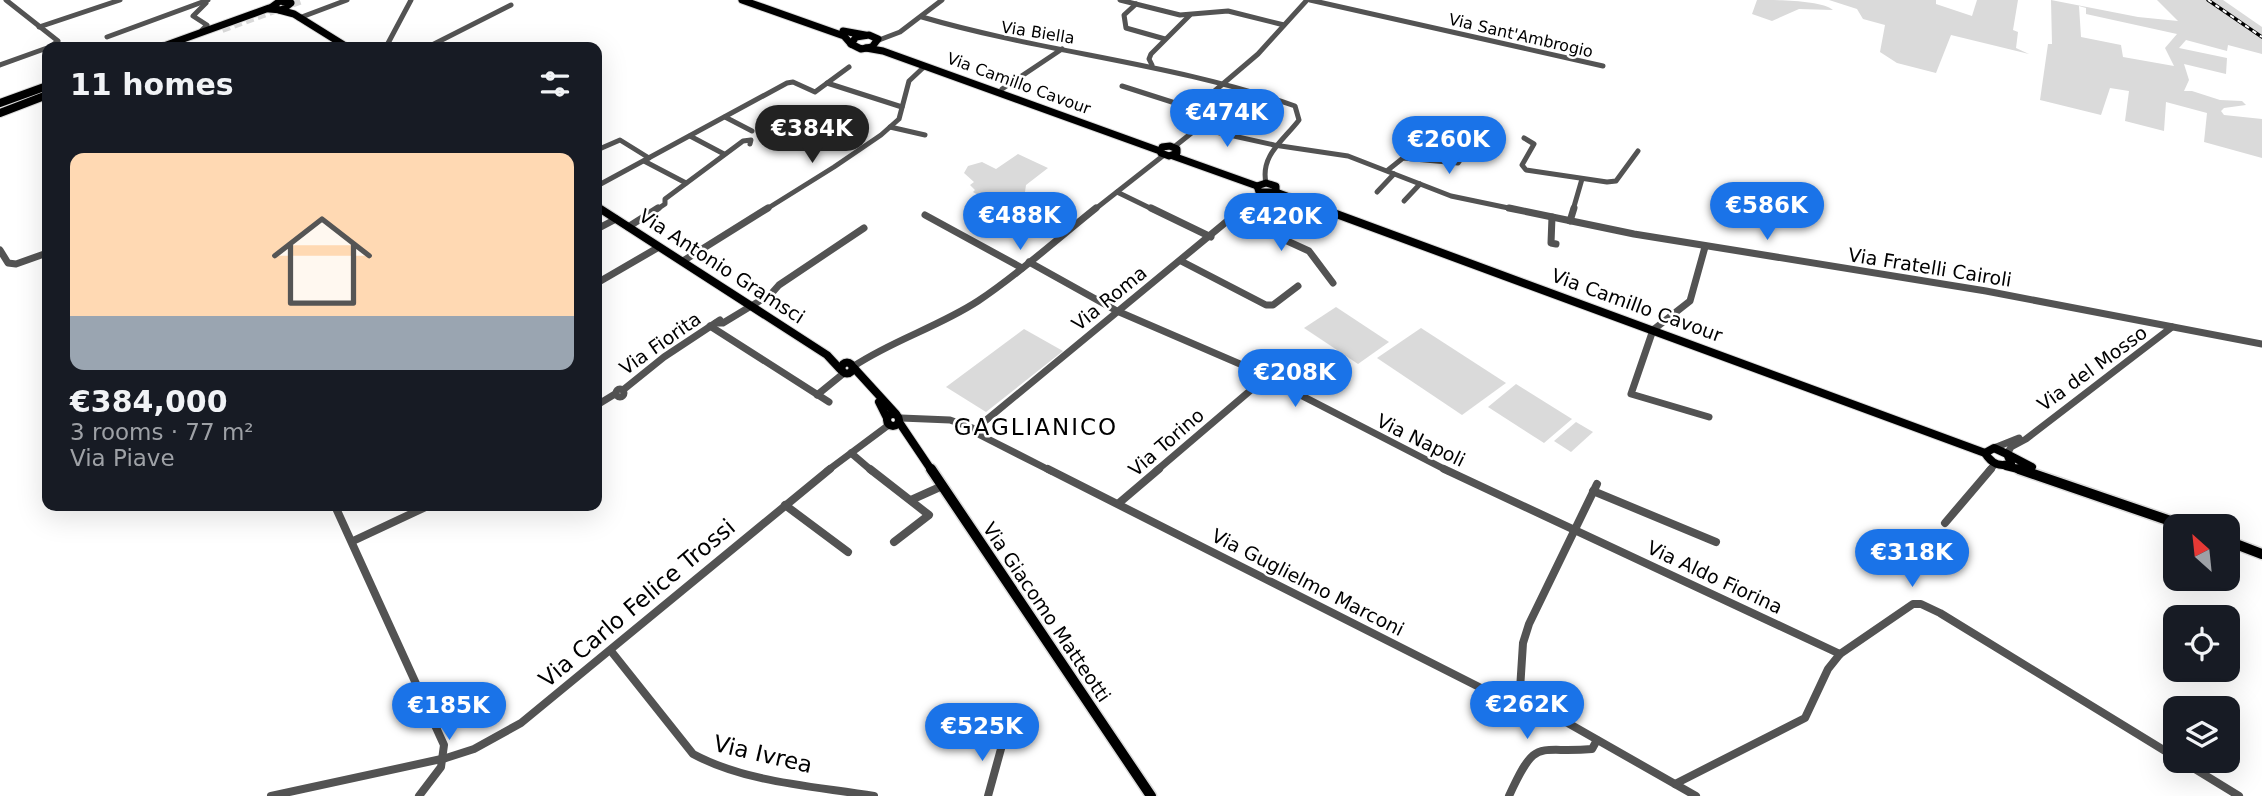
<!DOCTYPE html>
<meta charset="utf-8">
<style>
:root{--surface:#171b24;--page:#242831;--text:#f1f3f6;--muted:#9ea1a6;--accent:#1a73e8}
body{margin:0;font-family:"DejaVu Sans",sans-serif;background:var(--page);color:var(--text);height:100vh;display:flex;flex-direction:column;font-size:26px;white-space:nowrap}
*{box-sizing:border-box;margin:0}
p{font-size:23px;color:var(--muted)}
.icon{flex:none;width:38px;height:38px;fill:none;stroke:currentColor;stroke-width:2;stroke-linecap:round;stroke-linejoin:round}
.map{position:relative;flex:1;overflow:hidden}
.side{position:absolute;left:42px;top:42px;width:560px;height:469px;display:flex;flex-direction:column;background:var(--surface);border-radius:14px;box-shadow:0 7px 28px #0002}
.side>*{flex:none}
.needle{width:46px;rotate:333deg}
.buttons{position:absolute;left:2163px;top:514px;display:grid;gap:14px}
.buttons a{display:grid;place-items:center;width:77px;height:77px;border-radius:14px;background:var(--surface);box-shadow:0 7px 28px #0002;font-size:35px}
.price{position:absolute;translate:-50% -60px;padding:0 16px;border-radius:24px;background:var(--accent);color:#fff;font-size:23px;line-height:46px;filter:drop-shadow(0 2px 4px #0008)}
.price::after{content:'';position:absolute;left:50%;top:42px;width:21px;height:16px;margin-left:-10px;background:inherit;clip-path:polygon(0 0,100% 0,50% 100%)}
.price.on{background:#222;color:#fff}
ul{padding:0;list-style:none}
li{display:grid;align-content:center;gap:14px;height:371px;padding:0 28px}
li span{display:grid;place-items:center;height:217px;border-radius:14px;color:#555}
li>.icon{margin-inline-start:auto}
span .icon{width:126px;height:126px;fill:#fffc;stroke-width:1}
li b{font-size:30px}
h2{display:flex;justify-content:space-between;align-items:center;height:84px;padding:0 28px;font-size:30px}
.map>svg:first-child{display:block}
.green{fill:#dadada;fill-rule:evenodd}
.lines{fill:none;stroke-linecap:round;stroke-linejoin:round}
.highway-tunnel{stroke:#d9d9d9;stroke-width:8;stroke-dasharray:8 4.5;stroke-linecap:butt}
.major-far2-casing{stroke:#dbdbdb;stroke-width:9}
.major-far1-casing{stroke:#dbdbdb;stroke-width:10}
.major-casing{stroke:#dbdbdb;stroke-width:13}
.highway-casing{stroke:#dbdbdb;stroke-width:10}
.minor-far2{stroke:#535353;stroke-width:5}
.minor-far1{stroke:#535353;stroke-width:7}
.minor{stroke:#535353;stroke-width:8}
.major-far2{stroke:#000;stroke-width:7}
.major-far1{stroke:#000;stroke-width:8}
.major{stroke:#000;stroke-width:10}
.highway{stroke:#000;stroke-width:8}
.rail-casing{stroke:#000;stroke-width:3.5}
.rail{stroke:#fff;stroke-width:2;stroke-dasharray:4.5;stroke-linecap:butt}
.labels{text-anchor:middle;stroke-width:5;stroke-linejoin:round;paint-order:stroke}
.far-street-label{font-size:16px;fill:#000;stroke:#fff}
.street-label{font-size:19px;fill:#000;stroke:#fff}
.quarter-label{font-size:23px;letter-spacing:2px;fill:#000;stroke:#fff}
.near-street-label{font-size:23px;fill:#000;stroke:#fff}
</style>
<div class="map">
<svg width="2262" height="796" viewBox="0 0 2262 796">
<rect width="100%" height="100%" fill="#fff"/>
<g class="green">
<path d="M1757,0C1776,0 1822,0 1833,10L1799,9L1772,21L1752,14Z"/>
<polygon points="1829,0 1936,0 1936,4 1972,16 1977,0 2018,0 2013,30 2018,32 2016,48 2029,54 1951,35 1936,73 1897,63 1880,52 1885,25 1863,19 1857,9"/>
<path d="M2051,0L2138,17L2178,21L2157,0H2223L2262,27V54L2228,45L2227,51L2186,40L2179,48L2227,58L2226,74L2184,64L2189,80L2184,91H2192L2220,100L2242,101L2246,105L2224,108L2221,111L2224,115L2262,119V158L2204,142L2207,113L2166,102L2164,131L2125,121L2129,91L2110,88L2101,115L2040,100L2048,44H2052ZM2079,6L2086,8V14L2177,34L2165,48L2174,66L2123,57L2121,45L2081,37Z"/>
<polygon points="1018,154 1048,168 1026,185 1025,192 1018,196 1024,203 1011,214 973,192 975,190 970,185 974,182 964,173 968,166 982,162 996,169"/>
<polygon points="1336,307 1389,342 1358,364 1304,328"/>
<polygon points="1421,328 1506,383 1462,415 1377,358"/>
<polygon points="1024,329 1063,351 986,412 946,387"/>
<polygon points="1516,384 1572,419 1544,443 1488,407"/>
<polygon points="1576,422 1593,432 1571,452 1554,441"/>
</g>
<g class="lines">
<polyline class="highway-tunnel" points="222,29 302,0"/>
<g class="major-far2-casing">
<g id="major-far2">
<polyline points="742,0 844,36 851,44"/>
<polygon points="280,1 291,3 282,10 269,9"/>
<polyline points="279,10 294,14 347,47"/>
<polyline points="843,31 865,35"/>
<polygon points="869,35 878,39 872,47 861,49 851,44 856,37"/>
<polyline points="161,47 269,8"/>
<polyline points="866,48 883,51 1160,151"/>
<polygon points="1170,146 1177,149 1177,153 1169,156 1161,153 1162,147"/>
<polyline points="1173,156 1257,186"/>
<polygon points="1266,183 1276,186 1276,192 1259,192 1257,186"/>
<polyline points="1276,192 1325,210"/>
<polyline points="597,207 601,210"/>
</g>
</g>
<g class="major-far1-casing">
<g id="major-far1">
<polyline points="599,208 827,355 840,369"/>
<polyline points="1320,208 1985,453"/>
<circle cx="847" cy="368" r="5.5"/>
<polyline points="854,368 896,414"/>
<polyline points="879,402 887,418"/>
<circle cx="893" cy="420" r="6"/>
<polyline points="899,422 932,471"/>
<path d="M1994,448L2007,454L2011,463C2000,468 1991,463 1985,453Z"/>
<polyline points="2009,455 2032,467"/>
<polyline points="2006,466 2026,471"/>
</g>
</g>
<g class="major-casing">
<g id="major">
<polyline points="931,469 1151,796"/>
<polyline points="2019,469 2188,527"/>
<polyline points="2228,541 2262,554"/>
</g>
</g>
<g class="highway-casing">
<g id="highway">
<polyline points="0,103 47,86"/>
<polyline points="0,113 47,95"/>
</g>
</g>
<g class="minor-far2">
<polyline points="6,0 58,41 50,47"/>
<polyline points="1120,0 1180,15 1228,11 1284,25"/>
<polyline points="1310,0 1603,66"/>
<polyline points="1136,4 1124,15 1126,28 1165,39"/>
<path d="M922,17C1045,53 1174,63 1295,106L1299,120C1284,140 1260,155 1266,183"/>
<polyline points="299,18 347,0"/>
<polyline points="39,27 120,0"/>
<polyline points="202,30 207,25 193,16 206,3"/>
<polyline points="107,37 208,0"/>
<polyline points="879,40 900,32 942,0"/>
<polyline points="386,47 411,0"/>
<polyline points="428,47 511,5"/>
<polyline points="0,65 47,48"/>
<polyline points="1152,65 1149,59 1151,54 1190,15"/>
<polyline points="827,83 902,107"/>
<polyline points="1122,86 1197,110"/>
<polyline points="1002,89 1062,49"/>
<polyline points="725,117 752,131"/>
<polyline points="890,127 925,135"/>
<polyline points="1193,127 1274,145 1348,156 1451,196 1518,210"/>
<polyline points="690,136 724,154"/>
<polyline points="1524,138 1534,144 1522,165 1526,170 1607,182 1616,181 1638,151"/>
<polyline points="1174,147 1194,131 1192,119 1211,94 1258,54 1307,0"/>
<polyline points="597,150 620,140 649,158"/>
<polyline points="644,161 686,183"/>
<polyline points="1388,170 1403,158 1458,163 1477,136"/>
<polyline points="597,186 787,83 793,82 815,92 849,67"/>
<polyline points="1117,192 1154,210"/>
<polyline points="1377,192 1394,174"/>
<polyline points="1404,201 1420,184"/>
<polyline points="656,210 665,204 665,199 743,141 751,140 750,144"/>
<polyline points="765,210 834,167 881,135 899,119 909,81 925,66"/>
<polyline points="1094,210 1164,155"/>
<polyline points="1241,210 1261,193"/>
<polyline points="1573,210 1582,179"/>
</g>
<g class="minor-far1">
<polyline points="1151,208 1211,237"/>
<polyline points="1509,208 1634,234 1986,291 2262,344"/>
<polyline points="925,215 1022,268"/>
<polyline points="1235,217 1309,251 1333,283"/>
<polyline points="1552,217 1551,243 1556,244"/>
<polyline points="1570,221 1574,208"/>
<polyline points="628,227 658,208"/>
<polyline points="597,229 616,219"/>
<polyline points="1705,247 1690,301 1653,330 1631,394 1709,417"/>
<polyline points="0,250 8,263 16,264 47,253"/>
<polyline points="683,261 768,208"/>
<polyline points="1181,261 1266,305 1273,305 1298,286"/>
<polyline points="1029,262 1117,311 1240,364 1448,471"/>
<polyline points="597,283 659,247"/>
<polyline points="716,323 723,323 771,294 779,285 864,228"/>
<polyline points="710,326 829,402"/>
<path d="M854,366C893,340 938,327 978,301C1019,274 1057,239 1096,208"/>
<circle cx="620" cy="393" r="4"/>
<polyline points="623,390 664,357 720,320"/>
<polyline points="817,395 844,373"/>
<polyline points="597,405 615,394"/>
<polyline points="901,418 950,420 978,430 980,435 1051,471"/>
<polyline points="978,430 979,426 1243,208"/>
<polyline points="1994,448 2019,438"/>
<polyline points="851,453 872,471"/>
<polyline points="2007,454 2011,447 2026,439 2172,327"/>
<polyline points="827,471 890,424"/>
<polyline points="1156,471 1265,378"/>
<polyline points="1989,471 1995,464"/>
</g>
<g class="minor">
<polyline points="870,469 929,515 894,542"/>
<polyline points="1048,469 1485,690 1566,722 1696,796"/>
<polyline points="1444,469 1840,654"/>
<polyline points="1593,491 1716,542"/>
<polyline points="911,500 940,487"/>
<polyline points="1119,503 1159,469"/>
<polyline points="785,505 848,552"/>
<polyline points="335,506 444,745 441,767 419,796"/>
<polyline points="1945,523 1991,469"/>
<polyline points="353,541 428,506"/>
<path d="M611,651L693,754C747,783 814,786 874,796"/>
<polyline points="1519,705 1523,643 1529,624 1597,484"/>
<polyline points="2182,761 2239,796"/>
<polyline points="1675,784 1805,718 1828,669 1840,654 1913,604 1921,604 1940,613 2175,757"/>
<polyline points="271,796 446,758 474,749 521,723 830,469"/>
<polyline points="988,796 1004,738"/>
<path d="M1509,796C1537,735 1536,754 1592,749L1597,740"/>
</g>
<use href="#major-far2" class="major-far2"/>
<use href="#major-far1" class="major-far1"/>
<use href="#major" class="major"/>
<use href="#highway" class="highway"/>
<g class="rail-casing">
<polyline id="rail" points="2208,0 2262,37"/>
</g>
<use href="#rail" class="rail"/>
</g>
<g class="labels">
<g class="far-street-label">
<text transform="translate(1038 32) rotate(9)" y="6">Via Biella</text>
<text transform="translate(1521 35) rotate(13)" y="6">Via Sant'Ambrogio</text>
<text transform="translate(1019 83) rotate(20)" y="6">Via Camillo Cavour</text>
</g>
<g class="street-label">
<text transform="translate(722 266) rotate(33)" y="7">Via Antonio Gramsci</text>
<text transform="translate(1930 267) rotate(9)" y="7">Via Fratelli Cairoli</text>
<text transform="translate(1109 298) rotate(-39)" y="7">Via Roma</text>
<text transform="translate(1637 305) rotate(20)" y="7">Via Camillo Cavour</text>
<text transform="translate(660 343) rotate(-35)" y="7">Via Fiorita</text>
<text transform="translate(2092 368) rotate(-36)" y="7">Via del Mosso</text>
<text transform="translate(1421 440) rotate(26)" y="7">Via Napoli</text>
<text transform="translate(1166 442) rotate(-41)" y="7">Via Torino</text>
<text transform="translate(1715 577) rotate(25)" y="7">Via Aldo Fiorina</text>
<text transform="translate(1308 582) rotate(27)" y="7">Via Guglielmo Marconi</text>
<text transform="translate(1047 612) rotate(56)" y="7">Via Giacomo Matteotti</text>
</g>
<g class="quarter-label">
<text x="1036" y="435">GAGLIANICO</text>
</g>
<g class="near-street-label">
<text transform="translate(637 603) rotate(-40)" y="8">Via Carlo Felice Trossi</text>
<text transform="translate(763 754) rotate(13)" y="8">Via Ivrea</text>
</g>
</g>
</svg>
<div class="buttons">
<a><svg class="needle" viewBox="-14 -14 28 28"><path d="M0-13l5 13h-10z" fill="#e53935"/><path d="M0 13l5-13h-10z" fill="#9ea1a6"/></svg></a>
<a><svg class="icon" aria-label="locate" viewBox="0 0 24 24"><circle cx="12" cy="12" r="6"/><path d="M12 2v4M12 18v4M2 12h4M18 12h4"/></svg></a>
<a><svg class="icon" aria-label="layers" viewBox="0 0 24 24"><path d="M12 4l9 5-9 5-9-5zM3 14l9 5 9-5"/></svg></a>
</div>
<b class="price" style="left:1227px;top:149px">€474K</b>
<b class="price on" style="left:812px;top:165px">€384K</b>
<b class="price" style="left:1449px;top:176px">€260K</b>
<b class="price" style="left:1767px;top:242px">€586K</b>
<b class="price" style="left:1020px;top:252px">€488K</b>
<b class="price" style="left:1281px;top:253px">€420K</b>
<b class="price" style="left:1295px;top:409px">€208K</b>
<b class="price" style="left:1912px;top:589px">€318K</b>
<b class="price" style="left:1527px;top:741px">€262K</b>
<b class="price" style="left:449px;top:742px">€185K</b>
<b class="price" style="left:982px;top:763px">€525K</b>
<section class="side">
<h2>11 homes<svg class="icon" aria-label="filters" viewBox="0 0 24 24"><path d="M4 7h16M4 17h16"/><circle cx="9" cy="7" r="2"/><circle cx="15" cy="17" r="2"/></svg></h2>
<ul>
<li><span style="background:linear-gradient(#ffd9b3 75%,#9aa5b1 0)"><svg class="icon" aria-label="home" viewBox="0 0 24 24"><path d="M3 11l9-7 9 7M6 9v11h12V9"/></svg></span><div><b>€384,000</b><p>3 rooms · 77 m²</p><p>Via Piave</p></div></li>
</ul>
</section>
</div>
